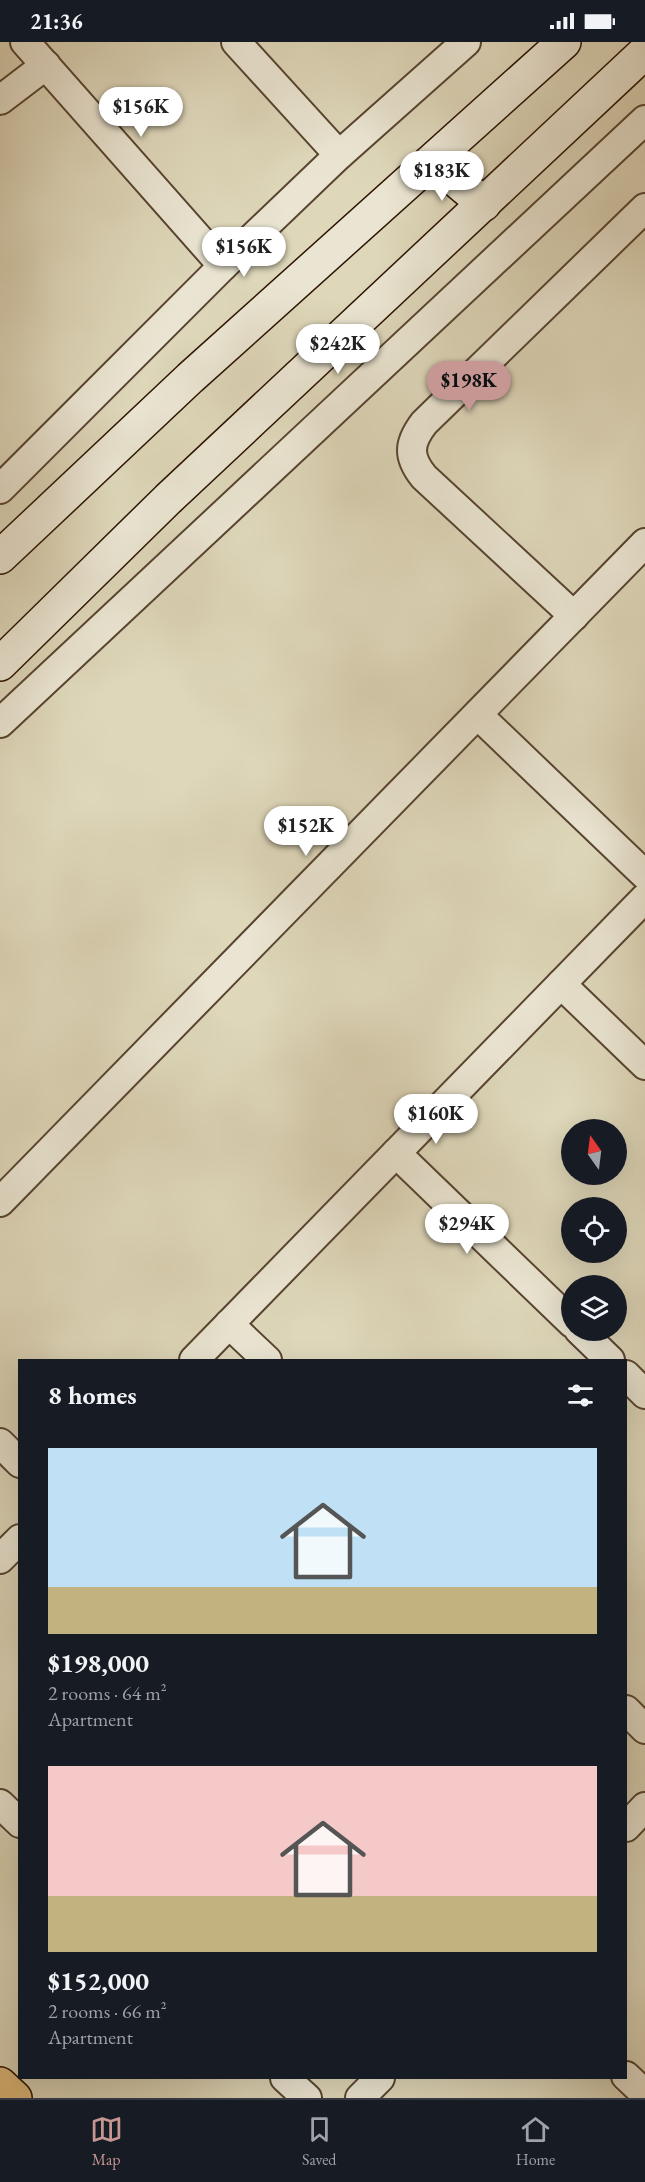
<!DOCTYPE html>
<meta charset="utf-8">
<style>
:root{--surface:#171b24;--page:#20242c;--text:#f1f3f6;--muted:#9ea1a6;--line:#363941;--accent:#c59692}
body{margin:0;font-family:"EB Garamond",serif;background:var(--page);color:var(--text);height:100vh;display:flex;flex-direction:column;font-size:22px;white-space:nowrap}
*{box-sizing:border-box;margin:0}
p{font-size:20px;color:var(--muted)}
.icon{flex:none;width:33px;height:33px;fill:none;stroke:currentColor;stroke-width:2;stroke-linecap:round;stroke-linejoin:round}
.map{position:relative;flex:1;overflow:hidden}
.panel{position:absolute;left:18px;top:1317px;width:609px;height:720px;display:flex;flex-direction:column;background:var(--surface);border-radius:0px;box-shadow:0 6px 24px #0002}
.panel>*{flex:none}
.needle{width:39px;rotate:346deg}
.controls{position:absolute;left:561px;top:1077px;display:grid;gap:12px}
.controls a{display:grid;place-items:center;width:66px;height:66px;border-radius:50%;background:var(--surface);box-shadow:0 6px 24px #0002;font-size:30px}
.price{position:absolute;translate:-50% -51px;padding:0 14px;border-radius:21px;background:#fff;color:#222;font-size:20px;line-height:39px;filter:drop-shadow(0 2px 3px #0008)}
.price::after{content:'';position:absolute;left:50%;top:36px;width:18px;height:14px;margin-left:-9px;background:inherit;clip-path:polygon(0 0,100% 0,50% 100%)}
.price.active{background:var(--accent);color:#111}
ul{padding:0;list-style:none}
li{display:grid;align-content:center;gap:12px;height:318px;padding:0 30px}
li span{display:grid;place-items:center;height:186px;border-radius:0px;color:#555}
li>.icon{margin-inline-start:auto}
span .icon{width:108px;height:108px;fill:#fffc;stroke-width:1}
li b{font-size:26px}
h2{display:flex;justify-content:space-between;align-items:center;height:72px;padding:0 30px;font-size:26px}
.status{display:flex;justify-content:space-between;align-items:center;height:42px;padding:0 30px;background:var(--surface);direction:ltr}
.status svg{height:16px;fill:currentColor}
.tab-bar{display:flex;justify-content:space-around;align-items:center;height:84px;border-top:2px solid var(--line);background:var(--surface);font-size:16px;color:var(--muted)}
.tab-bar a{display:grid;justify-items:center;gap:3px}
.tab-bar .active{color:var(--accent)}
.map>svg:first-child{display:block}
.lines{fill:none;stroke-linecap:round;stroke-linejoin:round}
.street-casing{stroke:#584431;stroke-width:32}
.secondary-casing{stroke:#2c1303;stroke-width:36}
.primary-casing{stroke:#2c1303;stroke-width:36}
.street{stroke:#eae5d2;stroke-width:28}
.secondary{stroke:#eae5d2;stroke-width:33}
.primary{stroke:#dfbc7d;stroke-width:33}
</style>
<div class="status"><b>21:36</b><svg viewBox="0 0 49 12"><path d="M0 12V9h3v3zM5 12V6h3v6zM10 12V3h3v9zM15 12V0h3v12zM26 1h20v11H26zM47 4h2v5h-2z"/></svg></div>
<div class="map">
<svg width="645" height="2056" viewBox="0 0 645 2056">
<rect width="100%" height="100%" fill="#ded7ba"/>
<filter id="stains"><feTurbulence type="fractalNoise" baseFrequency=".00333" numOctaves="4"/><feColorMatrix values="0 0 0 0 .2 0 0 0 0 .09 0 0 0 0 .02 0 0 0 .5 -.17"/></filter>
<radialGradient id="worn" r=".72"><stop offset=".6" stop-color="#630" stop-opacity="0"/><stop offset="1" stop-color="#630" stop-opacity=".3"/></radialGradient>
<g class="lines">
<g class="street-casing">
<g id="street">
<polyline points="25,0 223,224"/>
<polyline points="236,0 339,113"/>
<polyline points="0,58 46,23"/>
<polyline points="0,447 223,224 339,113 466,0"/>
<path d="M574,574L424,435C408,415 408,402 424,381L645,166"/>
<polyline points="478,673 645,833"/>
<polyline points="0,681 645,78"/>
<polyline points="561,942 645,1023"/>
<polyline points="396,1111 572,1281"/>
<polyline points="0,1160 645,501"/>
<polyline points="229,1282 267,1318"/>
<polyline points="579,1288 610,1318"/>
<polyline points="194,1318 645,856"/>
<polyline points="626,1333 645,1352"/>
<polyline points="0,1401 20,1421"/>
<polyline points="0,1517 20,1497"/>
<polyline points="626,1668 645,1687"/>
<polyline points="0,1762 20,1781"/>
<polyline points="626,1785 645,1765"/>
<polyline points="626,2034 645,2052"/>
<polyline points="285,2036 307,2056"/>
<polyline points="360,2056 380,2036"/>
</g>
</g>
<g class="secondary-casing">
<g id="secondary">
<polyline points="433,119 484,162"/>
<polyline points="0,515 190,336 564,0"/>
<polyline points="0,622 168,457 645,10"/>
</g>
</g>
<g class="primary-casing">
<polyline id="primary" points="0,2042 15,2056"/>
</g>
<use href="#street" class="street"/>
<use href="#secondary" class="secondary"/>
<use href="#primary" class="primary"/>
</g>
<rect width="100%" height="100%" filter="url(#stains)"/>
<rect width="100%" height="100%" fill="url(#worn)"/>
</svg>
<div class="controls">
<a><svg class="needle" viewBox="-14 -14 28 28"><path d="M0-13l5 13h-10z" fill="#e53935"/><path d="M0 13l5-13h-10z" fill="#9ea1a6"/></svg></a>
<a><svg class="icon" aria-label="locate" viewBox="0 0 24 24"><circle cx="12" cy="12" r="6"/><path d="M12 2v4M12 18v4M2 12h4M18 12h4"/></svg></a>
<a><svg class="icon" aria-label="layers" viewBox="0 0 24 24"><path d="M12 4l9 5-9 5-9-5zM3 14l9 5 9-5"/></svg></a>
</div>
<b class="price" style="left:141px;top:96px">$156K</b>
<b class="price" style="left:442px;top:160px">$183K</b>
<b class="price" style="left:244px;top:236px">$156K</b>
<b class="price" style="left:338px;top:333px">$242K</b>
<b class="price active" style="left:469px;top:370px">$198K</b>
<b class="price" style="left:306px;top:815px">$152K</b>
<b class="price" style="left:436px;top:1103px">$160K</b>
<b class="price" style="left:467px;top:1213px">$294K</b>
<section class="panel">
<h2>8 homes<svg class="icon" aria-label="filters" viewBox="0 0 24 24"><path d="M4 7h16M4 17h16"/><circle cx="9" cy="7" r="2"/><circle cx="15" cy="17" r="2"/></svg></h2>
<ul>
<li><span style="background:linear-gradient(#bfe0f5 75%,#c2b280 0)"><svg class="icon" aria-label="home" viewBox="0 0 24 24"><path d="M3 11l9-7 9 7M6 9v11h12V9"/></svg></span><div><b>$198,000</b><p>2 rooms · 64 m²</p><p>Apartment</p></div></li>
<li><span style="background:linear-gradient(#f6c9c9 70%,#c2b280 0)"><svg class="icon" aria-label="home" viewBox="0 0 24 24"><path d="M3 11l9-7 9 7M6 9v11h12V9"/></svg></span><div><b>$152,000</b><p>2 rooms · 66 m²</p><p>Apartment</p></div></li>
</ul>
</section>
</div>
<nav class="tab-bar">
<a class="active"><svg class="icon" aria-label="map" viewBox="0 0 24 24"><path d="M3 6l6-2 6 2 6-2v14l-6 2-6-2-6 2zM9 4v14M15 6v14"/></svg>Map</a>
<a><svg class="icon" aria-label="saved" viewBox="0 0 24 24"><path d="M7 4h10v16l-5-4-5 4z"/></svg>Saved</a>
<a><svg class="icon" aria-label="home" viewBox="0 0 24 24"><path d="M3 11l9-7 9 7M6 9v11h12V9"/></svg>Home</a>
</nav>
